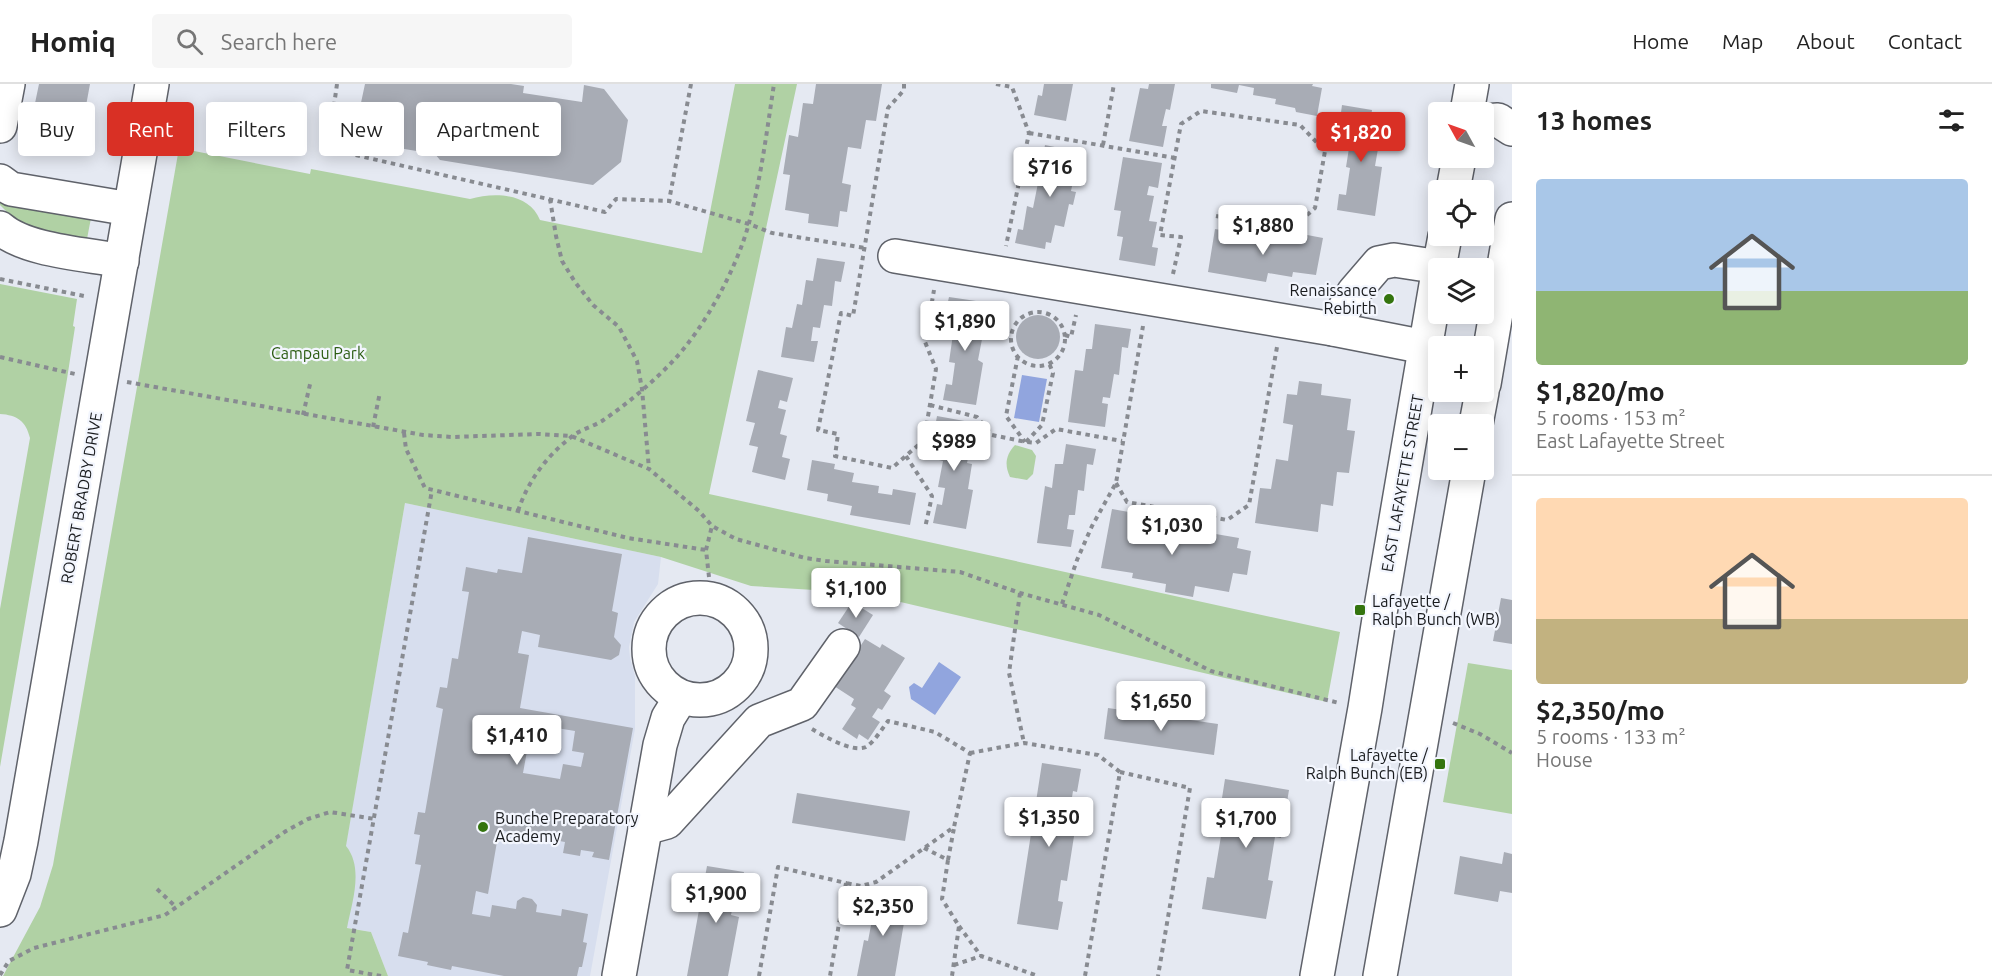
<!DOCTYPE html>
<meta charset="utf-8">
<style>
:root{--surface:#fff;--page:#f6f6f6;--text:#222;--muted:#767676;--line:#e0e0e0;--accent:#d93025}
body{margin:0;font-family:Ubuntu,sans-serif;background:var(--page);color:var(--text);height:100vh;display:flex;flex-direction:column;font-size:22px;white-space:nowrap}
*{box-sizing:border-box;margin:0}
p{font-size:20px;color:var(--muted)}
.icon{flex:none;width:33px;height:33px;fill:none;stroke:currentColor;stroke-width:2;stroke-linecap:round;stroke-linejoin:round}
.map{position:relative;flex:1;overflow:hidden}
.details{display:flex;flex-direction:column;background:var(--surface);width:480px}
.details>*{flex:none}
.banner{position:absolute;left:18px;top:18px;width:570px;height:54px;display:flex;gap:12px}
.needle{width:39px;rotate:310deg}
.buttons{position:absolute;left:1428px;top:18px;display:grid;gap:12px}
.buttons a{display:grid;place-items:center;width:66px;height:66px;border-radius:6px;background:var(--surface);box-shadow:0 3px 15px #0003;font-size:30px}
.price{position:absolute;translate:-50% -51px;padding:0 14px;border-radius:6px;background:#fff;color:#222;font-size:20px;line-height:39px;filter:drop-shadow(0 2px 3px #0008)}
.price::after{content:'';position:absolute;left:50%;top:36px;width:18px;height:14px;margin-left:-9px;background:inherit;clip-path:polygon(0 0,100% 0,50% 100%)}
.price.current{background:var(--accent);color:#fff}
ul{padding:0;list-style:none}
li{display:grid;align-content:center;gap:12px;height:318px;padding:0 24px}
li+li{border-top:2px solid var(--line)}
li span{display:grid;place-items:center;height:186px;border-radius:6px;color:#555}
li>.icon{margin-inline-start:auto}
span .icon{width:108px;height:108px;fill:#fffc;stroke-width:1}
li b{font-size:26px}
h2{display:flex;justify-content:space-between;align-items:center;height:72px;padding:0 24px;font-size:26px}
.pill{padding:0 21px;border-radius:6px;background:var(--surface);box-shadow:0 3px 15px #0003;font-size:21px;line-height:54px}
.pill.current{background:var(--accent);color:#fff}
header{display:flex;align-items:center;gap:36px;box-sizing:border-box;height:84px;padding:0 30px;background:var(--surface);border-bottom:2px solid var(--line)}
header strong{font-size:28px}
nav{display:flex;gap:33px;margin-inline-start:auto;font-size:21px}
.search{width:420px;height:54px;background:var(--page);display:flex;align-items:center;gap:15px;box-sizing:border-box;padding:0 21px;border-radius:6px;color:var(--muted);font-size:22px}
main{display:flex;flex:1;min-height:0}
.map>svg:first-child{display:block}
.built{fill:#d7deee}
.green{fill:#b0d1a4}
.water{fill:#91a5de}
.building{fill:#a8acb5;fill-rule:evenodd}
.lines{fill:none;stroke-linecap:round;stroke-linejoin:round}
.minor-casing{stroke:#5f626a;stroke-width:36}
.path{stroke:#888b91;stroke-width:4;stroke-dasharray:4.5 4.5;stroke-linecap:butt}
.minor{stroke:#fff;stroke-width:33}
.poi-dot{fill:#34740e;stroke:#f3f6fe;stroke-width:2}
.labels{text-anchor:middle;stroke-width:4.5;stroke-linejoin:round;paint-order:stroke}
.poi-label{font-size:16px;fill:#191b1e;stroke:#f3f6fe;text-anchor:end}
.park-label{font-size:16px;fill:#2b5c12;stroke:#f3f6fe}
.street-label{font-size:16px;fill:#191b1e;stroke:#f3f6fe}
</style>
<header>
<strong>Homiq</strong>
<div class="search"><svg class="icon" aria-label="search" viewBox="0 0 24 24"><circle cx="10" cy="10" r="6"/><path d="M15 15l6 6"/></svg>Search here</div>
<nav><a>Home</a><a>Map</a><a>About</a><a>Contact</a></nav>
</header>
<main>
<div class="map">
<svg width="1512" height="892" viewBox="0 0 1512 892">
<rect width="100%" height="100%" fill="#e5e9f2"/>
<polygon class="built" points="405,419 661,473 658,500 634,538 629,563 630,574 635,592 635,645 590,892 388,892 371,848 332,841"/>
<g class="green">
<path d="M735,0H797L709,410L1340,548L1327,618L862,509L751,502L661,473L405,419L346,762C364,784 352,818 347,844L371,848L388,892H3L40,823L53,781L179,64L310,90L311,85L470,115C495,108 529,109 540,136L702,169Z"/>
<polygon points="0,113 91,134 86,160 23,144 0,121"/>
<path d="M0,200L77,215L73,242L75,243L67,295L0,683V525L30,354C26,337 17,331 0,330Z"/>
<path d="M1015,361L1032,366L1036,372L1033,390L1027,396L1010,393C1004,380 1006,371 1015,361Z"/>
<polygon points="1468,579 1512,586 1512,730 1443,718"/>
</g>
<g class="water">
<polygon points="1022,291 1047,295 1039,338 1014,334"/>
<polygon points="939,578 961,593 935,631 911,615 909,603 914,599 922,604"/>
</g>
<g class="building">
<polygon points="39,0 90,0 81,49 49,44 52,27 34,24"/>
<polygon points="365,0 511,0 524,2 523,9 582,18 584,1 604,5 628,36 621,78 593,101 440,76 435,70 392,63 388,57 377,56 359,28"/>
<polygon points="816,0 882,0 876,37 866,36 861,65 848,63 842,99 851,101 847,128 840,127 838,143 808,139 809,130 785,126 790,91 783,90 789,51 798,53 803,19 813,20"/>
<polygon points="1044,0 1073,0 1066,37 1034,31 1038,11 1042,12"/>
<polygon points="1149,0 1175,0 1170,26 1166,25 1162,42 1167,42 1163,63 1129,57 1140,4 1148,5"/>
<polygon points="1211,0 1313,0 1312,2 1322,4 1317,32 1296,28 1295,24 1275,20 1276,15 1253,11 1254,4 1239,1 1237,9 1211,4"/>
<polygon points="1342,21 1372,26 1371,33 1376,35 1372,57 1379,59 1375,82 1382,83 1375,132 1337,126 1339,110 1346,111 1350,84 1346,83 1350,58 1343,57 1346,37 1340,36"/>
<polygon points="1045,61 1079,68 1071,107 1076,108 1073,121 1069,120 1064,143 1055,141 1051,159 1046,158 1045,165 1015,159 1018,145 1023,146 1027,122 1033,124 1038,99 1042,99 1046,83 1041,82"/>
<polygon points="1123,73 1162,79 1158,104 1149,102 1147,111 1154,112 1149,137 1157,138 1152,163 1158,164 1155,182 1119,176 1123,153 1117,152 1121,127 1114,126"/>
<polygon points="1215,145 1244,150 1242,157 1248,158 1249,152 1275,156 1276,152 1302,157 1302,150 1323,154 1316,191 1293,188 1292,193 1268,189 1266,198 1208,188"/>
<polygon points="817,174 845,178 841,198 835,197 832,222 824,221 820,244 813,243 811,257 818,257 814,278 781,273 786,243 792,244 797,220 802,221 806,196 813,197"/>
<polygon points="949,213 976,217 975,224 981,225 978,248 983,250 978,276 983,279 976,321 943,316 946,300 952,301 955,279 949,278 953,250 949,249 953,223 947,222"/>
<circle cx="1038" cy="253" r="22"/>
<polygon points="1095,240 1131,245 1128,264 1122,263 1119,291 1114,290 1110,314 1103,313 1102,319 1108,320 1105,343 1068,338 1075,286 1083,287 1086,265 1092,265"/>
<polygon points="758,286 793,294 787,318 780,316 778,324 786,326 780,350 787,352 782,373 790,375 785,396 752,388 758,363 749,361 755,339 746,337"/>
<polygon points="1299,297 1322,300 1321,311 1351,315 1347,346 1355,347 1349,389 1337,388 1333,422 1321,420 1318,448 1255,439 1260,404 1271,405 1276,375 1288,377 1293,341 1283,339 1287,310 1297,311"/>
<polygon points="937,332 970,338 968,349 973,350 967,379 972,380 968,405 973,406 966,445 933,439 937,420 942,421 945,404 938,403 943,377 939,376 942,356 933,354"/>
<polygon points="1066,360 1096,365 1093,381 1087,380 1084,407 1078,406 1075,431 1069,431 1067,445 1074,446 1071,463 1037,459 1045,402 1052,404 1055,380 1063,380"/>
<polygon points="812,376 835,380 834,385 854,389 852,398 879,402 878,409 892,411 893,405 916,409 910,441 850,431 852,422 827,417 828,410 807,406"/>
<polygon points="1112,425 1140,430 1139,438 1175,444 1173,450 1203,455 1204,448 1239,454 1237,464 1251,467 1247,491 1233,489 1229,508 1195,502 1193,513 1165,508 1166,500 1132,494 1133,489 1101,484"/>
<path d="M528,453L622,470L612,527L618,529L614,553L621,561L619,571L611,576L538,563L540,551L522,547L518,569L529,571L520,624L633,644L609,776L592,773L594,768L581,766L580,772L563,769L565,758L499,746L488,810L476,807L472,830L490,833L492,821L516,825L517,817L523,813L532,815L537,821L536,828L561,832L562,825L588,830L583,858L587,859L582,883H579L577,892H504L452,882L451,886L427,881L428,878L398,872L403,848L408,849L421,781L415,780L420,751L414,750L418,728L425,729L443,625L436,623L440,603L447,604L452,574L458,575L469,508L462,507L466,483L497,489L498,485L522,489ZM532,640L575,647L572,667L584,669L581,683L563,680L560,695L523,689Z"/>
<polygon points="1501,514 1512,516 1512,560 1493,557"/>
<polygon points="852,518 873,531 859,553 838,539"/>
<polygon points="865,555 880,564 882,560 905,574 884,607 891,612 882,626 878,624 872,633 880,638 868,656 859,650 857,655 842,645 856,624 851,621 854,615 834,602"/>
<polygon points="1108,624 1218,640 1214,671 1104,655"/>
<polygon points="1042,679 1081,685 1077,708 1073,707 1069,732 1077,733 1067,797 1061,796 1058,817 1063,818 1058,846 1017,840"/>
<polygon points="1225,695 1289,706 1281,754 1275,753 1268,796 1273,797 1266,835 1202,825 1207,793 1214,794 1224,734 1219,733"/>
<polygon points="797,709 910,727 905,757 792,739"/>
<polygon points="1504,768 1512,770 1512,809 1500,807 1498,818 1454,810 1460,772 1502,780"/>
<polygon points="707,782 744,788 740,812 735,811 731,831 739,833 728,892 687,892"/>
<polygon points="873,809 908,815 895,892 857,892 864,856 868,857 872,836 869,835"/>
</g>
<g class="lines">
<g class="minor-casing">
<g id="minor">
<polyline points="1467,28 1472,0"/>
<polyline points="1484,37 1498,36 1512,45"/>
<polyline points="0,42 8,0"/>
<polyline points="0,97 11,105 130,125"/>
<polyline points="1453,106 1459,74"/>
<path d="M0,144C26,167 87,170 122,177"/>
<polyline points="895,172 1333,245 1425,263"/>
<polyline points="1439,184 1445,152"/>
<polyline points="1333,245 1354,208 1379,179 1394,176 1440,183"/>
<polyline points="1484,300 1512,135"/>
<polyline points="1476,340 1482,308"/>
<circle cx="700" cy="565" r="51"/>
<polyline points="645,744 667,738 759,637 802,620 843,562"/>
<polyline points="0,826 14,790 21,757 152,0"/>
<polyline points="619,892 660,661 668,634 681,613"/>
<polyline points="1317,892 1365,624 1379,535 1438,189"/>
<polyline points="1380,892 1469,386"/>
</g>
</g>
<g class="path">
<polyline points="337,0 331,43 355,71 605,128 616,115 669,117"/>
<polyline points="691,0 669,117 749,140 772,149 865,164"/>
<polyline points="904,0 904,6 888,24 853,232 841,229 818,346 838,350 835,372 892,384 924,356 936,285 925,258 934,206"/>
<polyline points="996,0 1012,3 1029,49 1006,162"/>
<polyline points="1029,49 1175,74"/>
<polyline points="1103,61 1114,0"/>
<polyline points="550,115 556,152 562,177 575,198 593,221 619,243 637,277 642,305 649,385"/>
<polyline points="1173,190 1181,153 1160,151 1181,40 1201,27 1300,41 1325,67 1315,124 1291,145 1216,132"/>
<polyline points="0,195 84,212"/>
<circle cx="1038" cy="255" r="27"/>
<polyline points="1065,251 1071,253 1076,231"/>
<polyline points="1018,272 1006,332 1025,358"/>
<polyline points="0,273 75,290"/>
<polyline points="127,298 423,351 452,353 539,350 571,352 649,385 699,427 712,442 736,455 805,474 826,477 960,488 1020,509 1099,531 1211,587 1339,619"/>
<polyline points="930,321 977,333 992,351 1026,358 1036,359 1056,345 1122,357"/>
<polyline points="303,331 311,296"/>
<polyline points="373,343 380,308"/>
<polyline points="404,349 406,365 425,404 628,454 706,466"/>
<polyline points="1026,358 1042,341 1053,289 1049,279"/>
<polyline points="906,372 932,412 925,444"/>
<polyline points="1116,399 1127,418 1227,436 1249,421 1277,263"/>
<path d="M518,427C528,397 546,373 570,354C579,346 592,343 602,337C627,320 651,300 672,278C704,245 737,184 749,139C761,94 767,46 774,0"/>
<polyline points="709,493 706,466 712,442"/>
<polyline points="1020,509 1009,589 1024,659"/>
<polyline points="1062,520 1077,476 1092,442 1116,399 1143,242"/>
<polyline points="1453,639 1480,650 1512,669"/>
<path d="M812,645C824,652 852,669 866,663C874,658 882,645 888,637L935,648L970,669L954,743L876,798L861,802L846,799"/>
<polyline points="970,669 1024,659 1098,671 1120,688 1085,892"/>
<polyline points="1120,688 1190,704 1158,892"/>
<polyline points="924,764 948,776 942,815 959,842 952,892"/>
<polyline points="948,776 954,744"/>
<polyline points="157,805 176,823"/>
<polyline points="959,842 981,872"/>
<polyline points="954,881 981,872 1038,892"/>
<polyline points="0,891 9,877 34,864 165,831 286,747 308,735 330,728 375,735"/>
<polyline points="381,892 347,886 432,406"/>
<polyline points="759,892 778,783 846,799 830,892"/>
</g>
<use href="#minor" class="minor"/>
</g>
<g class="poi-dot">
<circle cx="1389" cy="215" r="6"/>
<rect x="1354" y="520" width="12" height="12" rx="3"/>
<rect x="1434" y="674" width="12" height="12" rx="3"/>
<circle cx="483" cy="743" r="6"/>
</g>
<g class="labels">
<g class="poi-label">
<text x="1377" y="212">Renaissance<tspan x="1377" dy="18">Rebirth</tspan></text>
<text x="1372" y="523" text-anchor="start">Lafayette /<tspan x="1372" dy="18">Ralph Bunch (WB)</tspan></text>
<text x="1428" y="677">Lafayette /<tspan x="1428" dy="18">Ralph Bunch (EB)</tspan></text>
<text x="495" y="740" text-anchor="start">Bunche Preparatory<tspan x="495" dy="18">Academy</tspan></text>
</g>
<g class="park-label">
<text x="318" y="275">Campau Park</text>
</g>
<g class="street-label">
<text transform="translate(1402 399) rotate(-80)" y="6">EAST LAFAYETTE STREET</text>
<text transform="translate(81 414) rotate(-80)" y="6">ROBERT BRADBY DRIVE</text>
</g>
</g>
</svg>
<div class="buttons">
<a><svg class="needle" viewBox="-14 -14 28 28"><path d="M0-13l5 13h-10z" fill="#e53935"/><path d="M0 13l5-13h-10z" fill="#767676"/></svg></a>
<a><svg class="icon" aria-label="locate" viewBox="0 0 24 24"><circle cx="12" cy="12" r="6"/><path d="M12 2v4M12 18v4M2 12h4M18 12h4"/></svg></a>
<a><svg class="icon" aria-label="layers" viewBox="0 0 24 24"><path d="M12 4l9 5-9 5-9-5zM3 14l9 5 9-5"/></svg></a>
<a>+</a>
<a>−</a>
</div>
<b class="price current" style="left:1361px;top:79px">$1,820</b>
<b class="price" style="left:1050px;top:114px">$716</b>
<b class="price" style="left:1263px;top:172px">$1,880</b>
<b class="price" style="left:965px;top:268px">$1,890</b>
<b class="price" style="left:954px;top:388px">$989</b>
<b class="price" style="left:1172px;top:472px">$1,030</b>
<b class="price" style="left:856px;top:535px">$1,100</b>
<b class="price" style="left:1161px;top:648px">$1,650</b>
<b class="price" style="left:517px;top:682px">$1,410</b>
<b class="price" style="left:1049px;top:764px">$1,350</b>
<b class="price" style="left:1246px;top:765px">$1,700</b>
<b class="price" style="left:716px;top:840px">$1,900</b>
<b class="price" style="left:883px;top:853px">$2,350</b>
<div class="banner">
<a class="pill">Buy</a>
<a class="pill current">Rent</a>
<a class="pill">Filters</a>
<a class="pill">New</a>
<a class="pill">Apartment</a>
</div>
</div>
<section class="details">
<h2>13 homes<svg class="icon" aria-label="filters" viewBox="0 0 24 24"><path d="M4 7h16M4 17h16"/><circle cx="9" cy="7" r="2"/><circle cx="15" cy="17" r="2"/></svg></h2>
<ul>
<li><span style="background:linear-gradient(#a9c7e8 60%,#8fb573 0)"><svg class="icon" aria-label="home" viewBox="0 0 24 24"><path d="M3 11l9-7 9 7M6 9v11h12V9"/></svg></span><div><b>$1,820/mo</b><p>5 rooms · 153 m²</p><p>East Lafayette Street</p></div></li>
<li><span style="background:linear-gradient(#ffd9b3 65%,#c2b280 0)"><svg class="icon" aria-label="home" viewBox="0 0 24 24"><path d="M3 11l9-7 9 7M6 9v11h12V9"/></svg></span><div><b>$2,350/mo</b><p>5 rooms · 133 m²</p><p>House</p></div></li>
</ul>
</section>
</main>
